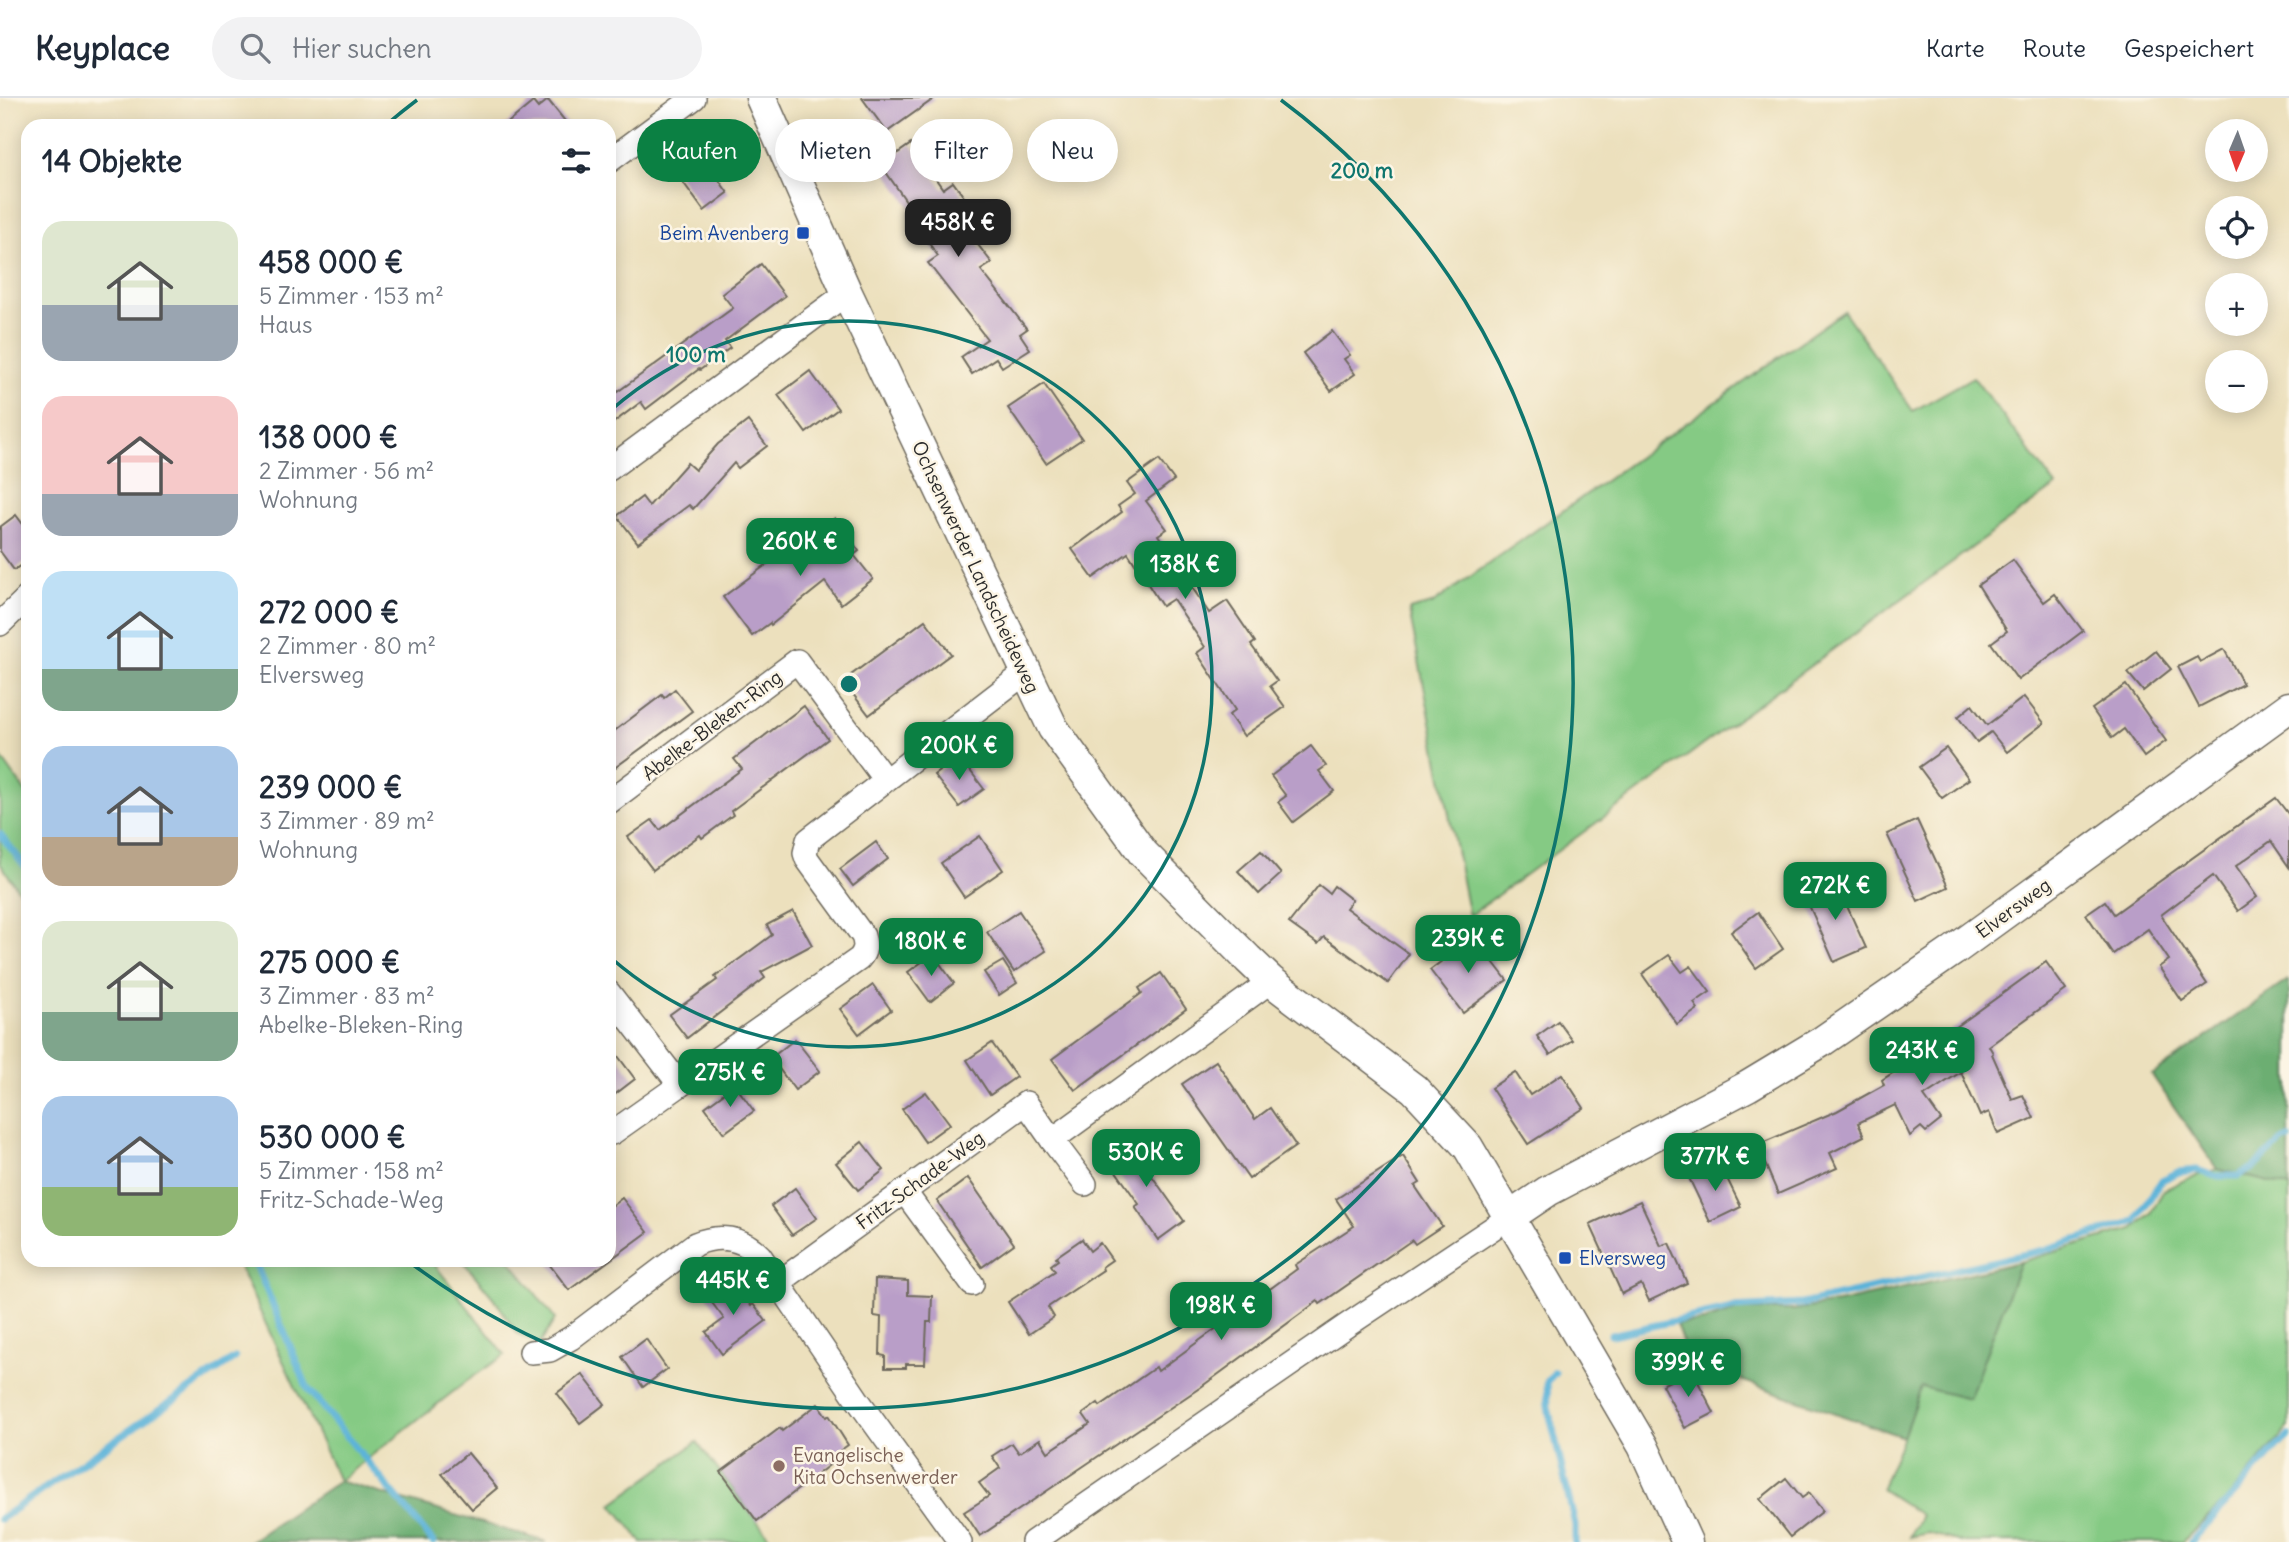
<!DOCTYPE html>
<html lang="de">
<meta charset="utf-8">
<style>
:root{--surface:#fff;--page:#f2f2f3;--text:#1f2937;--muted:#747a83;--line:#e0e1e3;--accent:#0b8043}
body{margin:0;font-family:Delius,sans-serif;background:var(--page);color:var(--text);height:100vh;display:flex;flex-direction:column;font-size:26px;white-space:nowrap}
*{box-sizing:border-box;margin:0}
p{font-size:23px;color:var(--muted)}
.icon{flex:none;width:38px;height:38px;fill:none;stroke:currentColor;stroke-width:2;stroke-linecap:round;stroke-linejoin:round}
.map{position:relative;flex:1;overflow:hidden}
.panel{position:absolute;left:21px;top:21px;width:595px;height:1148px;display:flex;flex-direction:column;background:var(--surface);border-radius:21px;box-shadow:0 4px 18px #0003}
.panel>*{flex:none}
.top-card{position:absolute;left:637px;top:21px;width:665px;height:63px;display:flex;gap:14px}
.needle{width:46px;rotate:182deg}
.buttons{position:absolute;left:2205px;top:21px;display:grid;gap:14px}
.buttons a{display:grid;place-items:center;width:63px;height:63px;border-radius:50%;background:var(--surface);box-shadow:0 4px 18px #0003;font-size:35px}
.price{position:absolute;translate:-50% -60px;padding:0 16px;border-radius:14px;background:var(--accent);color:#fff;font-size:23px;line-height:46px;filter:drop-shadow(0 2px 4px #0008)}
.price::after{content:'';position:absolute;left:50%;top:42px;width:21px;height:16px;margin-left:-10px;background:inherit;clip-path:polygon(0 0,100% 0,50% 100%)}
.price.on{background:#222;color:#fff}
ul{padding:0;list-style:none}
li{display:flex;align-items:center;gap:21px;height:175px;padding:0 21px}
li span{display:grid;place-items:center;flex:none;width:196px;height:140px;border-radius:21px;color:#555}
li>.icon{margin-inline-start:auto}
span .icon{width:84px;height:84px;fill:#fffc;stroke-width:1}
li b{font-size:30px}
h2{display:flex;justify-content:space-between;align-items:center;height:84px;padding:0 21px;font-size:30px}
.chip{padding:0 24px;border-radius:32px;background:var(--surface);box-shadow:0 4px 18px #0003;font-size:24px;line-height:63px}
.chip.on{background:var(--accent);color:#fff}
header{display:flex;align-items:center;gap:42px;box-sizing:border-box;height:98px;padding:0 35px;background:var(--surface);border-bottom:2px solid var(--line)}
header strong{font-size:33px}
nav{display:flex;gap:38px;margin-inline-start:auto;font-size:24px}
.search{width:490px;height:63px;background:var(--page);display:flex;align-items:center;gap:18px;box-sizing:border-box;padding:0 24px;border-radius:38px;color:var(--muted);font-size:26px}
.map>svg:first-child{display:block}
.green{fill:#85ca84;stroke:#587a58;stroke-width:2}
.forest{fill:#6cae72;stroke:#4c6c4e;stroke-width:2}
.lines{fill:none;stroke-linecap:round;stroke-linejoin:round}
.stream{stroke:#5cb3d9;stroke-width:7}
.building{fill:#b99ec8}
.minor-casing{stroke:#6f6a5e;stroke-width:26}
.tertiary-casing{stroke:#6f6a5e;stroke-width:33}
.minor{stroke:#fff;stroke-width:23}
.tertiary{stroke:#fff;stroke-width:30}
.ring{fill:none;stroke:#0f766e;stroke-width:3.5}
.transit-dot{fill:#1a4fb4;stroke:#fcf5e5;stroke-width:2.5}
.education-dot{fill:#8d6e63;stroke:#fcf5e5;stroke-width:2.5}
.labels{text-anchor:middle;stroke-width:5;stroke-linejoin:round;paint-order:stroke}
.transit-label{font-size:19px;fill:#164399;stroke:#fcf5e5;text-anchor:end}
.street-label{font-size:19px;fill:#2b2b2b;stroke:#fcf5e5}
.education-label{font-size:19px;fill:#785e54;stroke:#fcf5e5;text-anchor:start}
.centre{fill:#0f766e;stroke:#fcf5e5;stroke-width:3.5}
.ring-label{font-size:21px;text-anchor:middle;font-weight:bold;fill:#0f766e;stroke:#fcf5e5;stroke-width:5;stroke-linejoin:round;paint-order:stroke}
</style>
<header>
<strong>Keyplace</strong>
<div class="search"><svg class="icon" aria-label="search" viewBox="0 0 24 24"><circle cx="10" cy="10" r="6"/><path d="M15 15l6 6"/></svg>Hier suchen</div>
<nav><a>Karte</a><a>Route</a><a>Gespeichert</a></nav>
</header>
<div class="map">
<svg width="2289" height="1444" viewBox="0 0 2289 1444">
<rect width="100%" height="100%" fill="#fcf5e5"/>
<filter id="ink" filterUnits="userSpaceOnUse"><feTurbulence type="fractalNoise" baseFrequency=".0143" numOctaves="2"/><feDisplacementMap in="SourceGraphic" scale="14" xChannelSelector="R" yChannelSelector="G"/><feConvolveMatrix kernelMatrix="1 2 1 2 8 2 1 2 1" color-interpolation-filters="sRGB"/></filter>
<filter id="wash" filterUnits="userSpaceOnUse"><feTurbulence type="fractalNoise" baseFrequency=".00686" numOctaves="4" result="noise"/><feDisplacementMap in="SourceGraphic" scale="28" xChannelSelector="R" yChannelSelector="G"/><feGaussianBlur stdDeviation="1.57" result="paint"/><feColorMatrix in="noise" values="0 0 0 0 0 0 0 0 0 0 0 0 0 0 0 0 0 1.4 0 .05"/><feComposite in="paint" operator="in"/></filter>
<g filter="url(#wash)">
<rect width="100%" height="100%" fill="#ece0bd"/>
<g class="green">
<polygon points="1844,213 1913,313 1973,279 2056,388 1469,818 1409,512 1432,506"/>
<polygon points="0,658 28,697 28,806 0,765"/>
<polygon points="2217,1071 2289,1089 2289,1329 2225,1403 2182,1444 1961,1444 1928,1435 1910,1439 1921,1417 1881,1391 1903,1339 1921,1288 1969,1301 2020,1164 2133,1131 2151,1115 2164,1092 2187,1081"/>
<polygon points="236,1162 431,1162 505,1257 467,1283 339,1383"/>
<polygon points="462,1162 510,1162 555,1221 540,1246 517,1235 496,1203"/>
<polygon points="697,1344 770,1440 764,1444 642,1444 612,1406"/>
</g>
<g class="forest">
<polygon points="2288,882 2289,883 2289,1089 2217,1071 2152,977"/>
<polygon points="2020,1164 1969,1301 1921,1289 1903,1339 1704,1269 1685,1251 1676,1226 1704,1223 1738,1212 1793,1212 1843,1204"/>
<polygon points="339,1383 547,1444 249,1444"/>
</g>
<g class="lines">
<g class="stream">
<polyline points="0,736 28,772"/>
<polyline points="254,1162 308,1291 433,1444"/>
<polyline points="1611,1237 1733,1210 1802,1206 2044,1152 2135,1123 2162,1082 2179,1074 2197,1072 2215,1078 2237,1078 2253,1070 2282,1043 2289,1041"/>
<polyline points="1555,1274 1547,1284 1548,1309 1575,1427 1575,1444"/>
<polyline points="0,1421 235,1260"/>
<polyline points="2191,1444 2277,1349 2289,1338"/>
</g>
</g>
<g id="blocks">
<g class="building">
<polygon points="862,0 935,0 887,34"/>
<polygon points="548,2 569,28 504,28 533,4 538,10"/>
<polygon points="911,46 943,91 953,84 969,106 954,116 992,165 981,172 1027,231 1020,236 1030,251 1002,269 996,260 972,276 961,259 987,241 928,165 938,158 908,116 913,113 881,67"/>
<polygon points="695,48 728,95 704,113 670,66"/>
<polygon points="761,166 785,198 725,243 730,250 700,272 699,271 646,311 641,304 609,328 609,300 733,210 722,196"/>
<polygon points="1332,233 1350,257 1344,261 1355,276 1331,293 1303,255"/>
<polygon points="810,273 838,311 806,335 778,297"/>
<polygon points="1044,286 1082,341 1046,365 1008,310"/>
<polygon points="748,323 767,348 738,370 734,365 693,411 689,407 638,445 617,418 642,399 649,408 687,365 695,372 718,346"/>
<polygon points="1159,362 1174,382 1146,403 1167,431 1158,437 1209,515 1227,503 1255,544 1251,547 1277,583 1270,588 1285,609 1244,638 1229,617 1235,612 1197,555 1205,549 1173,501 1162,508 1128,455 1093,480 1072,451 1122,414 1118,408 1135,396 1127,385"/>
<polygon points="16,417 28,433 28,462 14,472 0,453 0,429"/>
<polygon points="835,420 859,453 854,457 873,481 841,506 825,484 771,527 770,525 752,538 723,499 797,444 799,447"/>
<polygon points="2013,462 2044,504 2055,496 2083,533 2018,582 1991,545 2007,533 1978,487"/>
<polygon points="925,522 951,556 869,617 843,583"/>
<polygon points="2224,551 2243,586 2199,609 2178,569 2197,559 2200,564"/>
<polygon points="2156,553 2171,571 2143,593 2128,575"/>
<polygon points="2126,587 2166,643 2144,659 2124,631 2112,640 2092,611"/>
<polygon points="675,591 692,613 609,674 609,637 662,597 664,600"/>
<polygon points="2024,599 2044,625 2007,654 1991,634 1977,644 1958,619 1972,607 1987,627"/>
<polygon points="804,608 828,641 731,713 733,717 702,740 700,737 653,772 628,739 652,722 660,732 742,671 734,661"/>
<polygon points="1311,648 1326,668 1319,673 1334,693 1293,724 1278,704 1286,698 1271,678"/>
<polygon points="1946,650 1969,681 1942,700 1919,669"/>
<polygon points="959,658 984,691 959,709 934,677"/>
<polygon points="2276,700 2289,717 2289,769 2271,743 2236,768 2257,799 2238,813 2213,778 2161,817 2207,886 2182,903 2159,869 2169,862 2148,831 2113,856 2086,816 2105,803 2114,816"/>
<polygon points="1917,722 1948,789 1918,803 1887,736"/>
<polygon points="980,738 1003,772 964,799 941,765"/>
<polygon points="876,744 888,761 853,788 840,771"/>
<polygon points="1261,753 1281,776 1259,796 1238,773"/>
<polygon points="1836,784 1866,850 1834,864 1805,798"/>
<polygon points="1319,787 1329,795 1334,788 1352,802 1346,810 1409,856 1388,885 1324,839 1318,846 1289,825"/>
<polygon points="793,813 812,847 761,874 765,880 687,940 669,917 717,882 715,879 772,837 767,827"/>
<polygon points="1019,813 1046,853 1014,874 987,834"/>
<polygon points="1758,814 1783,851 1756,870 1731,834"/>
<polygon points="1474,839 1507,882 1463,915 1430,872"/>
<polygon points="933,856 954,885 930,904 908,874"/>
<polygon points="1669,857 1682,874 1691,868 1710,894 1694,905 1698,911 1677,926 1642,876"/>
<polygon points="1003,863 1017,885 999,897 984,874"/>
<polygon points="2046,864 2066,892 1989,948 1993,955 1992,956 2012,1001 2023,997 2034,1020 1998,1036 1989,1014 1980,1018 1961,974 1924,998 1941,1022 1926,1034 1921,1029 1910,1038 1895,1007 1858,1025 1864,1038 1830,1055 1837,1070 1778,1096 1757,1047 1837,1013 1884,987 1882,982 1943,942 1941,940"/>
<polygon points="1161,875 1186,911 1075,992 1052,961 1142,895 1139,890"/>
<polygon points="873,887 891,912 859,936 840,911"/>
<polygon points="1558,923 1572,942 1550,957 1537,938"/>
<polygon points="795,941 820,973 795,992 771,960"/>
<polygon points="992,945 1016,979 990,997 967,962"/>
<polygon points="609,946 635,981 609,1001"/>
<polygon points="1216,963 1255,1021 1270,1010 1296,1048 1249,1081 1182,986"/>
<polygon points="1515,974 1530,997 1562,976 1584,1010 1528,1046 1491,990"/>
<polygon points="735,987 754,1013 724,1035 705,1009"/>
<polygon points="926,994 950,1026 925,1044 902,1011"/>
<polygon points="1138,1041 1155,1066 1147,1071 1184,1123 1158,1142 1135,1109 1139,1106 1108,1062"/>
<polygon points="862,1044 884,1072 858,1092 836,1065"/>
<polygon points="1403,1058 1420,1085 1415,1088 1442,1128 1415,1146 1412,1142 1320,1206 1318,1203 1201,1289 980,1438 964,1414 989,1398 979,1385 1000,1370 992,1358 1012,1345 1019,1355 1040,1341 1048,1354 1090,1326 1083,1316 1098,1305 1100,1308 1156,1269 1158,1273 1297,1171 1295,1167 1354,1128 1336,1101"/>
<polygon points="1720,1066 1741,1109 1710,1124 1689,1080"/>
<polygon points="968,1080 1014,1146 982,1169 937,1103"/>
<polygon points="795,1090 817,1120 792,1137 771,1108"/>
<polygon points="622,1100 648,1134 569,1192 546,1162 609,1162 609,1110"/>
<polygon points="1640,1103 1661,1148 1669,1145 1687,1185 1649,1203 1641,1186 1622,1196 1590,1126"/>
<polygon points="1082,1141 1090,1153 1100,1145 1112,1162 1102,1169 1103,1172 1048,1209 1054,1219 1029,1236 1008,1204 1055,1173 1051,1167 1058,1162 1056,1159"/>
<polygon points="731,1181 751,1208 753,1206 766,1223 722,1256 706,1234 724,1221 707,1198"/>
<polygon points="875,1181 908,1183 908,1197 932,1198 931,1224 927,1224 925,1266 906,1266 906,1270 885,1270 885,1258 880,1257 881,1219 874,1218"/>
<polygon points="646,1241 667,1271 643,1289 622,1259"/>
<polygon points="1692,1272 1714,1315 1685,1330 1662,1287"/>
<polygon points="582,1276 605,1306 580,1325 557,1295"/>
<polygon points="818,1306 827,1319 829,1317 848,1347 834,1357 837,1361 757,1423 721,1374 780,1330 782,1333"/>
<polygon points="468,1355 497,1390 472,1411 442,1376"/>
<polygon points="1786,1380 1802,1400 1809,1395 1823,1413 1790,1439 1760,1401"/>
</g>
</g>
</g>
<g filter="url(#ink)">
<use href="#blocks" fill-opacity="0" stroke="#6f6a5e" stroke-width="2"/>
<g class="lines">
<g class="minor-casing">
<g id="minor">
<polyline points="609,63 694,0"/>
<polyline points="609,371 847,195"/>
<polyline points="0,526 28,499"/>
<polyline points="609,704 797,563 885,682"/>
<path d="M609,895L680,987L859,861C866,853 866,847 863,838L807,761L805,755L808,742L1026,574"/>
<polyline points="612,1035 680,987"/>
<polyline points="1052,1042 1085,1086"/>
<polyline points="904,1093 972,1186"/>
<polyline points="778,1185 1026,1005 1052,1042 1271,883"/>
<path d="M531,1254L550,1252L571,1240L695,1146C719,1136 742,1139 760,1158L857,1301L960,1444"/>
<polyline points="1033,1444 1346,1228 1508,1120"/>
</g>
</g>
<g class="tertiary-casing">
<g id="tertiary">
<polyline points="761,0 847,195 1053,630 1143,755 1248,861 1271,883 1414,991 1468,1049 1643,1348 1687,1444"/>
<polyline points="1508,1120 1548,1093 1748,988 1821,944 1953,853 2289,609"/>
</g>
</g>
<use href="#minor" class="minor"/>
<use href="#tertiary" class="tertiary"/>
</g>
</g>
<g class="ring">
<path d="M611 312A363 363 0 1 1 611 860"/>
<path d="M387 26A726 726 0 0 1 417 2M1281 2A726 726 0 1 1 412 1166"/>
</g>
<g class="transit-dot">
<rect x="796" y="128" width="14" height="14" rx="3.5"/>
<rect x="1558" y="1153" width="14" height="14" rx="3.5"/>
</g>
<circle class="education-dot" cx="779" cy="1368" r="7"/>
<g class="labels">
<g class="transit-label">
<text x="789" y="142">Beim Avenberg</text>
<text x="1579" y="1167" text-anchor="start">Elversweg</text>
</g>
<g class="street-label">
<text transform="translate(976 469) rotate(65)" y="7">Ochsenwerder Landscheideweg</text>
<text transform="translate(712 627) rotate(-37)" y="7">Abelke-Bleken-Ring</text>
<text transform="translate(2013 810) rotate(-36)" y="7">Elversweg</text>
<text transform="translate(920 1082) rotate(-36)" y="7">Fritz-Schade-Weg</text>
</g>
<g class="education-label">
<text x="793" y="1364">Evangelische<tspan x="793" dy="22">Kita Ochsenwerder</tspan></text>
</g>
</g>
<circle cx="849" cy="586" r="10" class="centre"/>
<g class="ring-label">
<text x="1362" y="80">200 m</text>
<text x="696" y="264">100 m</text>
</g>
</svg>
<div class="buttons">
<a><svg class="needle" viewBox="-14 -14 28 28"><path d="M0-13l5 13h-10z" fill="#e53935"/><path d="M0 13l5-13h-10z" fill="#747a83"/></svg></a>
<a><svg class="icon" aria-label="locate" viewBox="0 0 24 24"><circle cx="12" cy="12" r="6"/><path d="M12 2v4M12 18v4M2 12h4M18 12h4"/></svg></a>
<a>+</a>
<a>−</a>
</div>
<b class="price on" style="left:958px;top:161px">458K €</b>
<b class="price" style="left:800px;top:480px">260K €</b>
<b class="price" style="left:1185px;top:503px">138K €</b>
<b class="price" style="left:959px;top:684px">200K €</b>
<b class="price" style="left:1835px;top:824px">272K €</b>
<b class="price" style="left:1468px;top:877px">239K €</b>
<b class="price" style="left:931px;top:880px">180K €</b>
<b class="price" style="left:1922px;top:989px">243K €</b>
<b class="price" style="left:730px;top:1011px">275K €</b>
<b class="price" style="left:1146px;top:1091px">530K €</b>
<b class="price" style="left:1715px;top:1095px">377K €</b>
<b class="price" style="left:733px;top:1219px">445K €</b>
<b class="price" style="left:1221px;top:1244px">198K €</b>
<b class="price" style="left:1688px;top:1301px">399K €</b>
<div class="top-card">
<a class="chip on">Kaufen</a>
<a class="chip">Mieten</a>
<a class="chip">Filter</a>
<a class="chip">Neu</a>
</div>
<section class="panel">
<h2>14 Objekte<svg class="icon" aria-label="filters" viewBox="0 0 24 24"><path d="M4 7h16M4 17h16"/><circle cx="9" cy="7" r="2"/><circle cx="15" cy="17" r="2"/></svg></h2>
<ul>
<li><span style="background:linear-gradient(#dfe7d0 60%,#9aa5b1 0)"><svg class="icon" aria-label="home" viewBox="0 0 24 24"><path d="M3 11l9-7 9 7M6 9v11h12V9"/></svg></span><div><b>458 000 €</b><p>5 Zimmer · 153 m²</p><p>Haus</p></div></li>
<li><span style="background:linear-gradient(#f6c9c9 70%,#9aa5b1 0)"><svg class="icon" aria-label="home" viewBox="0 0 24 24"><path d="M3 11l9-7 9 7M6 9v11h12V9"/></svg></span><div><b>138 000 €</b><p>2 Zimmer · 56 m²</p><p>Wohnung</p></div></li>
<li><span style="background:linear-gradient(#bfe0f5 70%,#7fa58c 0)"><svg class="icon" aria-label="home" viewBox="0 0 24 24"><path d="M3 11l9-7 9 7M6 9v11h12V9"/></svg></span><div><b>272 000 €</b><p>2 Zimmer · 80 m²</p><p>Elversweg</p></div></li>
<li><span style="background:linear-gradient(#a9c7e8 65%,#b9a48a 0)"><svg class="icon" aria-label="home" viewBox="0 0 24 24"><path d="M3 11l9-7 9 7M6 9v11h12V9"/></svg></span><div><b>239 000 €</b><p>3 Zimmer · 89 m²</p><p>Wohnung</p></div></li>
<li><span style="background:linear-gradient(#dfe7d0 65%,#7fa58c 0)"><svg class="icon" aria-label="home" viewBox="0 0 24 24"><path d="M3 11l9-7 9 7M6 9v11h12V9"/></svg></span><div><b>275 000 €</b><p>3 Zimmer · 83 m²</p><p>Abelke-Bleken-Ring</p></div></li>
<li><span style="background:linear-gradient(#a9c7e8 65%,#8fb573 0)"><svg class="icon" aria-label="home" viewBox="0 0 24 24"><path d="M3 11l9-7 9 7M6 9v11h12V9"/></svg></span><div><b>530 000 €</b><p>5 Zimmer · 158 m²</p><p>Fritz-Schade-Weg</p></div></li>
</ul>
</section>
</div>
